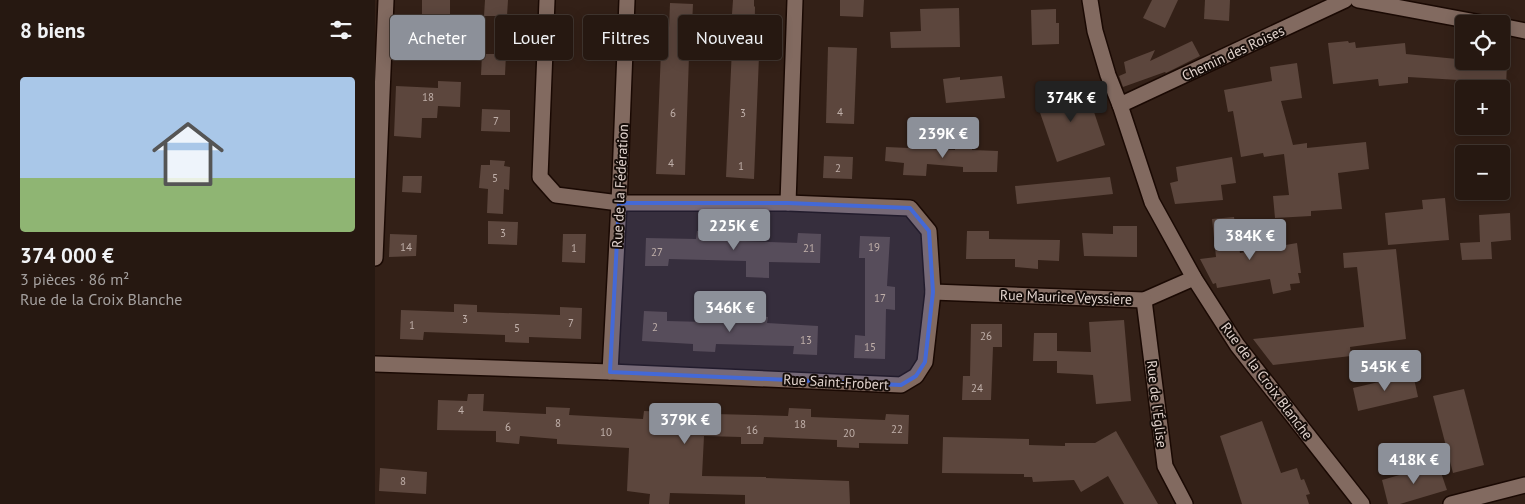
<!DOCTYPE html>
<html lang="fr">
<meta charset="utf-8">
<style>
:root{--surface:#261811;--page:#2e211a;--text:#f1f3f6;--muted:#a4a09f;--line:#423731;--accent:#8c9099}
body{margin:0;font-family:"PT Sans",sans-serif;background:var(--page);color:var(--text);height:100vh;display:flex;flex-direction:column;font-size:19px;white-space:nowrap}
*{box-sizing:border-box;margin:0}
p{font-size:16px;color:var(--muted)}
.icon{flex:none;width:28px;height:28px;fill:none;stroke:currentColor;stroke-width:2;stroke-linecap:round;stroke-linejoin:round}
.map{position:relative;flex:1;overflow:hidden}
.panel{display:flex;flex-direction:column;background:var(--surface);width:375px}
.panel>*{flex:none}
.hud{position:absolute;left:15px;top:15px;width:475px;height:45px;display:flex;gap:10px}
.tools{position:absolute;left:1080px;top:15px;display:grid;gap:10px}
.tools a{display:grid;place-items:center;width:55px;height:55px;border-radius:5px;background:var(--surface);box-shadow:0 2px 12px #0003,0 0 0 1px var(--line);font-size:25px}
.price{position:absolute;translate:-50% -42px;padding:0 11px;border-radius:5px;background:var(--accent);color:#fff;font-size:16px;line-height:32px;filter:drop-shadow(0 1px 2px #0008)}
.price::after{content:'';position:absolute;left:50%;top:30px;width:15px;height:11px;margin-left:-8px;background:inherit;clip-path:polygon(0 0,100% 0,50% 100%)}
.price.active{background:#222;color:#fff}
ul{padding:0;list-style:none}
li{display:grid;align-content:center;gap:10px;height:265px;padding:0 20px}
li span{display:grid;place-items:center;height:155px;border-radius:5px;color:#555}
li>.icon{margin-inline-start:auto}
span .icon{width:90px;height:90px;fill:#fffc;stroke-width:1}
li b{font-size:21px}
h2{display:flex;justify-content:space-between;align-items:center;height:60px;padding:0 20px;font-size:21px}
.chip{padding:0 18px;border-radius:5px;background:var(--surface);box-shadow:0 2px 12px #0003,0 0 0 1px var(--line);font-size:18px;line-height:45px}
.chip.active{background:var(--accent);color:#fff}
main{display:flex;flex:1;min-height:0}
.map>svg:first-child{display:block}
.building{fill:#5c463d}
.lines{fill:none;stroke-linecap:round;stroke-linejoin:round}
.minor-casing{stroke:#1a0903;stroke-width:18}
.tertiary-casing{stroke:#1a0903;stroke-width:18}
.minor{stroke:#826a60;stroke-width:15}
.tertiary{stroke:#826a60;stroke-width:15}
.marked{fill:#4469d6;fill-opacity:0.2;stroke:#4469d6;stroke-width:4;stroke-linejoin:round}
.labels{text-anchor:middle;stroke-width:4;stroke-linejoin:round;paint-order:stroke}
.number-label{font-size:11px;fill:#c0b0aa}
.street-label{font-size:14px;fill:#e2d4ce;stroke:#150c08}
</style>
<main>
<section class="panel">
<h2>8 biens<svg class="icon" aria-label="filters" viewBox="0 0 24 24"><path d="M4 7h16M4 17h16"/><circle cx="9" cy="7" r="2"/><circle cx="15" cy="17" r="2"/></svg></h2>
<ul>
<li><span style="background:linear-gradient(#a9c7e8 65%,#8fb573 0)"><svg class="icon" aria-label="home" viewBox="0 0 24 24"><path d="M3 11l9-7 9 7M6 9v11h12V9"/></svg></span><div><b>374 000 €</b><p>3 pièces · 86 m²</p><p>Rue de la Croix Blanche</p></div></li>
</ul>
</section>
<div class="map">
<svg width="1150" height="504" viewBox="0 0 1150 504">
<rect width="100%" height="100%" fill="#332017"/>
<g class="building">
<rect x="47" y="0" width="28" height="16"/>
<polygon points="110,0 133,0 132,16 109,16"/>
<polygon points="358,0 379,0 379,6 380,7 379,56 384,56 379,179 351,177 357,48 357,28 356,28"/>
<polygon points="465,0 489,0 488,17 465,16"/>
<polygon points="777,0 803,0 790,28 768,18"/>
<polygon points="830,0 855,0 854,21 829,19"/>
<polygon points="295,3 318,4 317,26 315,26 310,175 281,174 286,51 293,52"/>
<polygon points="584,8 585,47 516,48 515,32 546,31 545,9"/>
<polygon points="681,9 681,23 684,23 684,44 657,45 656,10"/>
<polygon points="817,41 825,56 791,73 790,72 748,87 744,76 751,73 749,62 780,50 775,61"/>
<polygon points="973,41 974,43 980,42 981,48 1030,43 1031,54 1082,59 1081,61 1132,61 1131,89 1100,89 1101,81 1033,77 1033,83 1004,86 1003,79 958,84 953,43"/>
<polygon points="453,47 482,48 479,124 451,123"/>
<polygon points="107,54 131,54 130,75 106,75"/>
<polygon points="922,63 927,98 906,101 918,145 932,143 932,148 991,142 994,169 963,173 967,209 936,211 936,216 900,218 898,196 914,195 909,154 889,157 888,153 866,157 858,111 853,112 849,90 897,81 895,67"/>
<polygon points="627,76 630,98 571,103 568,79 585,77 585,80"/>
<polygon points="63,81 86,82 85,107 63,106 62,118 47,118 46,138 19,136 21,86 63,88"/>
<polygon points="710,85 730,145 682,162 661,101"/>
<polygon points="107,109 135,110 135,132 106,131"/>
<polygon points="580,145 597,145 597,150 623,151 622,172 588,172 588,167 552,164 551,176 528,175 529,163 510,161 511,147 580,150"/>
<polygon points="449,156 478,157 477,179 448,178"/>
<polygon points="857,157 861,183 846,185 848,200 800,204 795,183 803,181 801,167"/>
<polygon points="115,160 130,161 129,166 135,167 134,190 129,189 128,214 112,213 113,189 104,188 106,165 115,165"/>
<polygon points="28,176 47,176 46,193 27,192"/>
<polygon points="735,177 738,194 642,204 640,186"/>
<polygon points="1070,198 1074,240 1013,245 1010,213 1048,209 1047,200"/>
<polygon points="1135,213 1136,240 1116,242 1117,259 1087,260 1085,243 1105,242 1104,215"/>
<polygon points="859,217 865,253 922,243 926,273 923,273 925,283 915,284 916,290 898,294 895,279 842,288 841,283 838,284 825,259 841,257 837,219"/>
<polygon points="113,221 143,222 142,245 113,244"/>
<polygon points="738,226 762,226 762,257 709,256 707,233 738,234"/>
<polygon points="322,231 344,232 344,240 422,243 423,233 446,234 445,263 394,262 394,278 371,277 371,261 294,259 293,266 270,266 271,238 321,239"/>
<polygon points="592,231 614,231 614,239 685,240 684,261 663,260 663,269 640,267 640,259 591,259"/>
<polygon points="15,234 42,235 41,256 14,257"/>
<polygon points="188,234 211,234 210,263 187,262"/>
<polygon points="485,236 515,237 512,286 520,287 520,310 511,309 510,359 479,358 480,335 490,336 490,258 484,258"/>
<polygon points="1021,249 1031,339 975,347 976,356 898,365 878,339 989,327 982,267 969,268 968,253"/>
<polygon points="79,304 102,305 102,312 185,315 185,307 207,308 206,339 154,337 154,343 130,342 130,335 49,332 48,340 25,339 26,310 79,312"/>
<polygon points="269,311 292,312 292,321 369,323 369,315 393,317 392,323 443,326 442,355 418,354 419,346 341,344 340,352 318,351 318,344 267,341"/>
<polygon points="749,320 756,401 721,404 718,375 682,373 682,361 658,361 659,333 682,333 682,351 716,352 714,322"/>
<polygon points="596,324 627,324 627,347 618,347 616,400 587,400 588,376 595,376"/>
<polygon points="1038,374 1043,397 983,411 978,388"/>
<polygon points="1089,389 1109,465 1078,473 1058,396"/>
<polygon points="93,394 109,394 108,411 171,414 171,407 195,408 194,415 268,419 269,411 318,413 318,406 340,407 340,414 413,416 414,408 436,409 436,417 510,420 511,414 534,415 533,444 484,443 484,448 462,447 462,440 389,437 388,444 366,444 366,437 329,436 327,476 391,477 391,478 474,481 475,504 370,504 370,495 295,493 294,504 274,504 275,494 252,491 254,448 182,444 182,439 145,436 144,444 121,442 121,431 62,430 63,400 92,401"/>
<polygon points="887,421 906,473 922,468 926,480 929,479 935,494 931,495 934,504 867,504 845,436"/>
<polygon points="741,431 783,504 749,504 733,476 706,492 699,480 658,482 657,477 649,477 649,474 567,473 568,437 654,439 654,445 690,446 690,443 720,443"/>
<polygon points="1063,464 1072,490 1025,504 1013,504 1007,480"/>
<polygon points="5,468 52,472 51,494 4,491"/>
</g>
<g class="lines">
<g class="minor-casing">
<g id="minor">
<polyline points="983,0 1112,24"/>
<polyline points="1126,26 1150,31"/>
<polyline points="745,105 970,0"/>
<polyline points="413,203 420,0"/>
<polyline points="0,258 11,0"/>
<polyline points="558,292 769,300 819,278"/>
<polyline points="769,300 790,466 810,504"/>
<polyline points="0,364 235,372 526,385 541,376 550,362 558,292 554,231 535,208 413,203 244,203 181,195 165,177 172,0"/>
<polyline points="235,372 244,203 252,0"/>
<polyline points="1076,504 1150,485"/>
</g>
</g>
<g class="tertiary-casing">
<polyline id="tertiary" points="715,0 720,31 733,75 745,105 777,202 819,278 862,345 987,504"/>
</g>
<use href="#minor" class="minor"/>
<use href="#tertiary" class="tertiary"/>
</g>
<path class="marked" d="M244,203H413L535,208L554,231L558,292L550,362L541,376L526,385L235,372Z"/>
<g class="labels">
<g class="number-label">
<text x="53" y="101">18</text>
<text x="465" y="116">4</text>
<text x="298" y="117">6</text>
<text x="368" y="117">3</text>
<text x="121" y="125">7</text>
<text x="296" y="167">4</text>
<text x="366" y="170">1</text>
<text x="463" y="172">2</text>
<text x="120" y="182">5</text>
<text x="128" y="237">3</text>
<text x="31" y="251">14</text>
<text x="499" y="251">19</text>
<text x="199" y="252">1</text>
<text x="434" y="252">21</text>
<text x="282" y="256">27</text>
<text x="505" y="302">17</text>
<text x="90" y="323">3</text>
<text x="196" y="327">7</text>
<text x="37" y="329">1</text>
<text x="280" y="331">2</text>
<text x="142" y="332">5</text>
<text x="611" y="340">26</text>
<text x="431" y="344">13</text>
<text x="495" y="351">15</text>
<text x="602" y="392">24</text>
<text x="86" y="414">4</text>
<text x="183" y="427">8</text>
<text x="425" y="428">18</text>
<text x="133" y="431">6</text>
<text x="522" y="433">22</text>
<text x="377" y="434">16</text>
<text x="231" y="436">10</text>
<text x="474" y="437">20</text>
<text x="28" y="485">8</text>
</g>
<g class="street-label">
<text transform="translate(858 53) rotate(-25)" y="5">Chemin des Roises</text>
<text transform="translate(245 186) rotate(-87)" y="5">Rue de la Fédération</text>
<text transform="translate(691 297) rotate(2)" y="5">Rue Maurice Veyssiere</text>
<text transform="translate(892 381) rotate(53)" y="5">Rue de la Croix Blanche</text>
<text transform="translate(461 382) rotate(3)" y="5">Rue Saint-Frobert</text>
<text transform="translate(782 404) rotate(83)" y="5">Rue de l'Église</text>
</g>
</g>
</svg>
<div class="tools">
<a><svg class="icon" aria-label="locate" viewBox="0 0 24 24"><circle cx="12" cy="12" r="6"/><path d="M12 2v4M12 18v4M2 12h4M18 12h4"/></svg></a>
<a>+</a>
<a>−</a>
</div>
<b class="price active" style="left:696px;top:123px">374K €</b>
<b class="price" style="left:568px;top:159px">239K €</b>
<b class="price" style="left:359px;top:251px">225K €</b>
<b class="price" style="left:875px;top:261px">384K €</b>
<b class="price" style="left:355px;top:333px">346K €</b>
<b class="price" style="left:1010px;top:392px">545K €</b>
<b class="price" style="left:310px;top:445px">379K €</b>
<b class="price" style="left:1039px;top:485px">418K €</b>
<div class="hud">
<a class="chip active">Acheter</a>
<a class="chip">Louer</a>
<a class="chip">Filtres</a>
<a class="chip">Nouveau</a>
</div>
</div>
</main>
